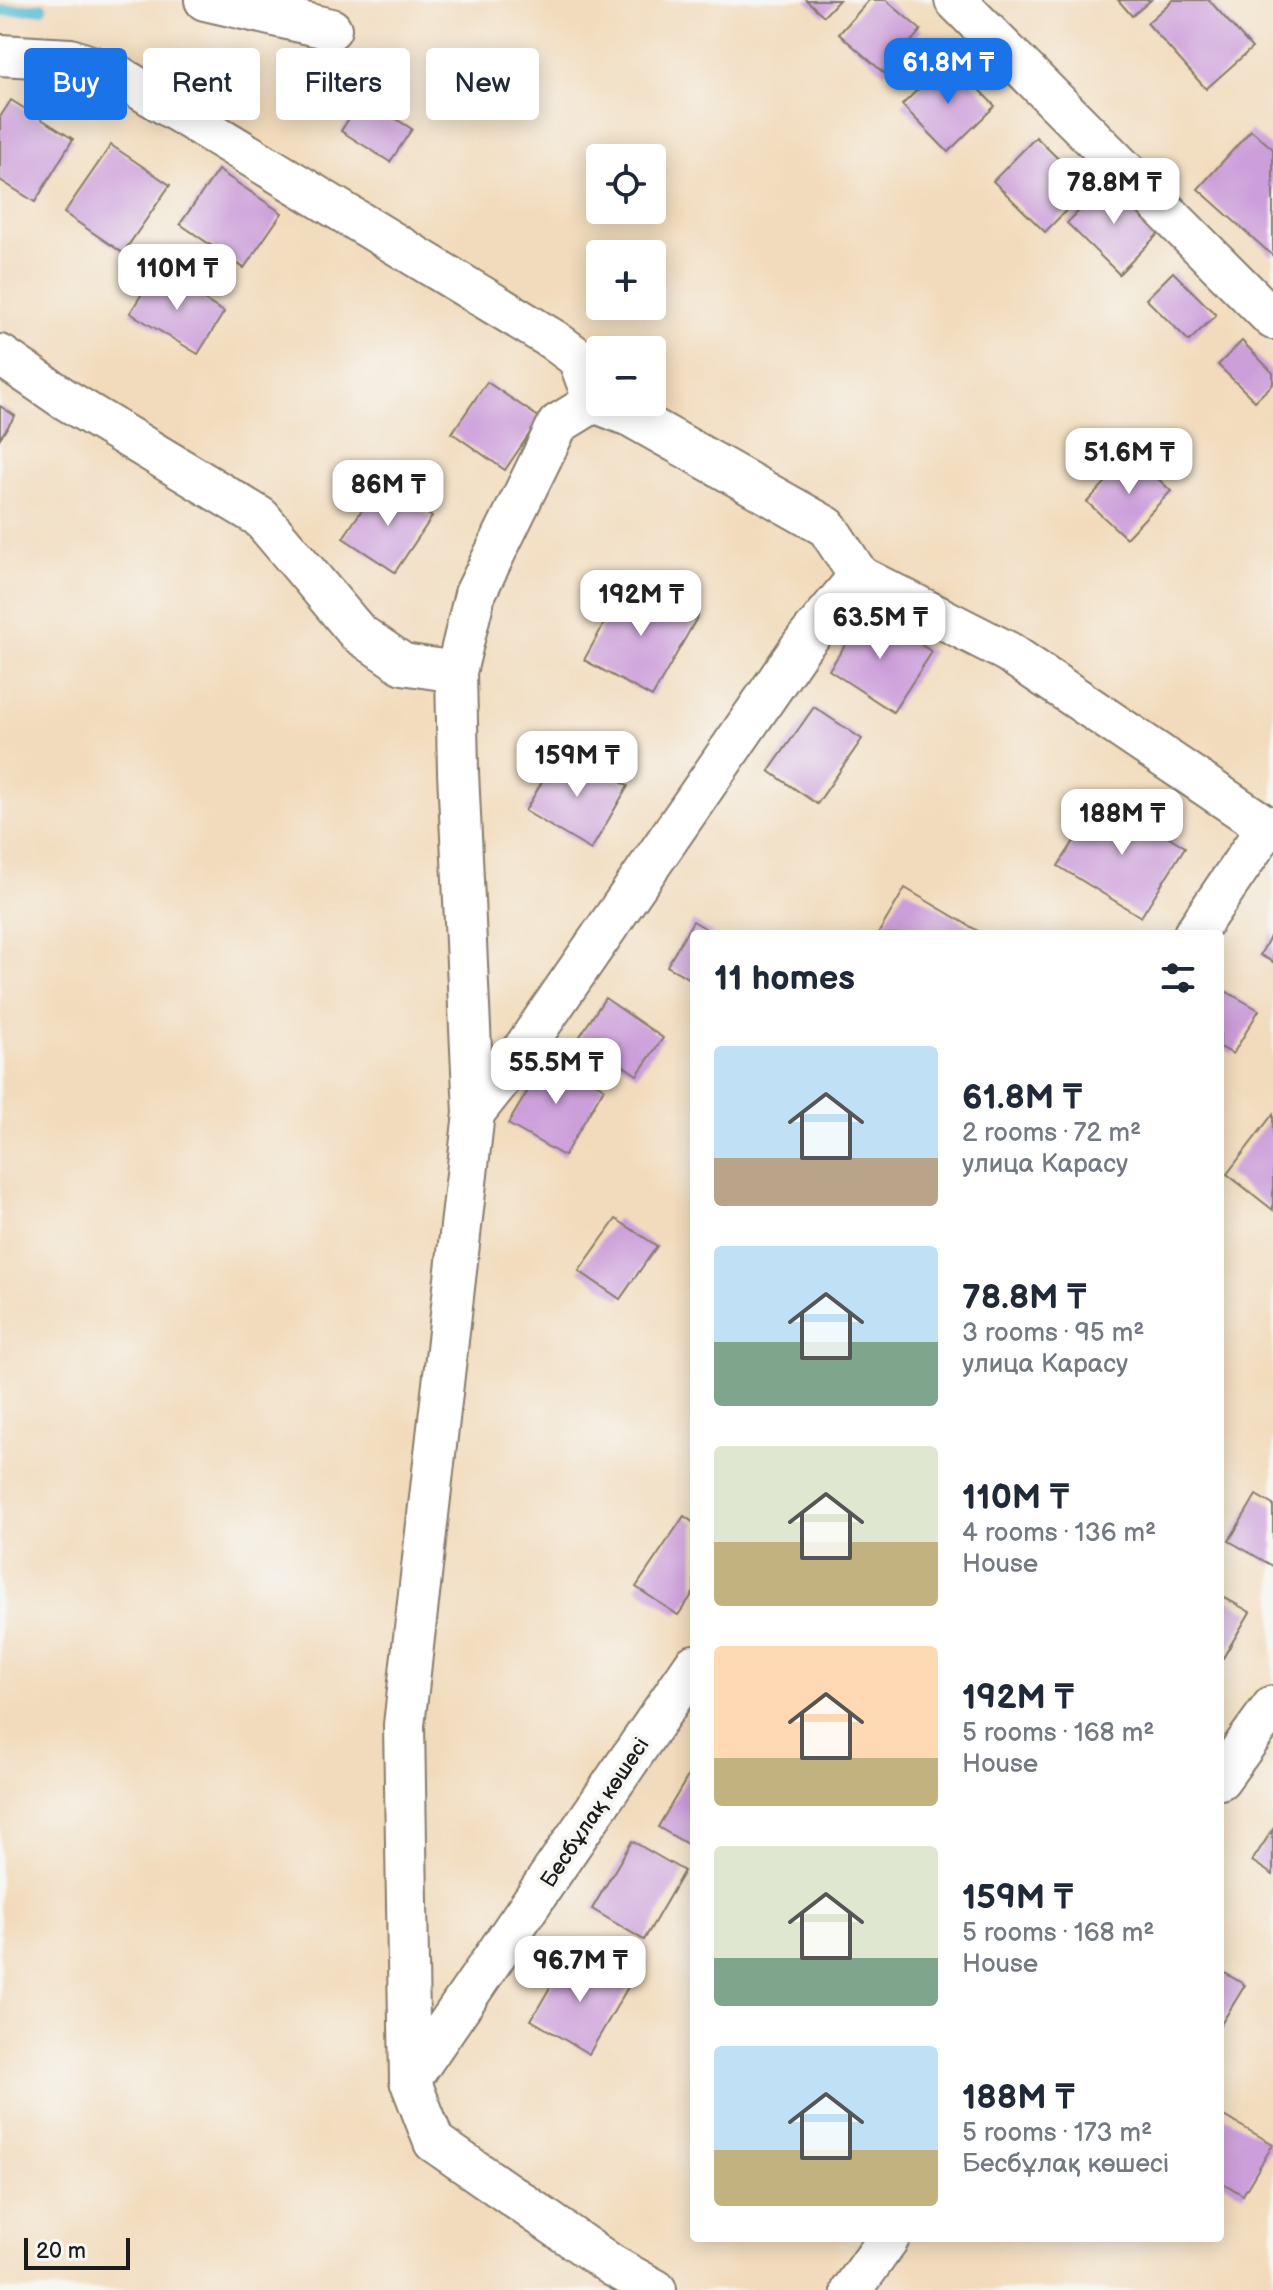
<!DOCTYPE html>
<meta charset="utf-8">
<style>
:root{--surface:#fff;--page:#f6f6f7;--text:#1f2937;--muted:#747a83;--accent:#1a73e8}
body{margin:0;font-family:"Balsamiq Sans",sans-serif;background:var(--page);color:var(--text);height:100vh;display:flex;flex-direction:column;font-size:30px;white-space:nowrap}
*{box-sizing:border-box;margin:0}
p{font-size:26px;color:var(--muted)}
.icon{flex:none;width:44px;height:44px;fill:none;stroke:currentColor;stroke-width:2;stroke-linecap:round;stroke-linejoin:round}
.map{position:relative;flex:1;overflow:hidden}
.panel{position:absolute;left:690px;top:930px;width:534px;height:1312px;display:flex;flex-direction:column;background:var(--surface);border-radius:8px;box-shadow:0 4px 20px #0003}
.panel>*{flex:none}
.guide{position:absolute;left:24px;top:48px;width:546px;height:72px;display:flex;gap:16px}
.fabs{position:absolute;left:586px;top:144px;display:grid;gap:16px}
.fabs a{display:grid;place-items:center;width:80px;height:80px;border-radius:8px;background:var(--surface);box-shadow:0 4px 20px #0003;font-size:40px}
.scale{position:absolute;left:24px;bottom:20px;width:106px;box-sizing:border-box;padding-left:8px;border:4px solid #1c1c1c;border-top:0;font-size:22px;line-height:28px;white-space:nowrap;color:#1c1c1c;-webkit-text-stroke:6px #f6f6f2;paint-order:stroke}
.price{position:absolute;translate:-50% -68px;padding:0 18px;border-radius:16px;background:#fff;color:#222;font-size:26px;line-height:52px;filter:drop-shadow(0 2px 4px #0008)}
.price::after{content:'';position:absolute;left:50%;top:48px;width:24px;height:18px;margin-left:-12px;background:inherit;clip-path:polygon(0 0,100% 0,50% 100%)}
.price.active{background:var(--accent);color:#fff}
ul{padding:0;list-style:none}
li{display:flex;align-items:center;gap:24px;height:200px;padding:0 24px}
li span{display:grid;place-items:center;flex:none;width:224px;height:160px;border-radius:8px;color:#555}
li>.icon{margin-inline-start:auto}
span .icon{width:96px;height:96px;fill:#fffc;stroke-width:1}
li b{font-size:34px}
h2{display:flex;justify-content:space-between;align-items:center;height:96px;padding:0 24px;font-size:34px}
.chip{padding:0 28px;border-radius:8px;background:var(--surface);box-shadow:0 4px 20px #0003;font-size:28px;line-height:72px}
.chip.active{background:var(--accent);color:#fff}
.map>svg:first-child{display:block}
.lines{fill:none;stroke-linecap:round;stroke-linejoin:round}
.stream{stroke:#57bdd5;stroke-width:11}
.building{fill:#cc9eda}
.street-casing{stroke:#877c6c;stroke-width:44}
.street{stroke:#fff;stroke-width:40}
.labels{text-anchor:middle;stroke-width:8;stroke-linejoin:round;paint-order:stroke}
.street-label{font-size:22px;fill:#1c1c1c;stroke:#f6f6f2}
</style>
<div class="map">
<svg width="1273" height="2290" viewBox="0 0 1273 2290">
<rect width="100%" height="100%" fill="#f6f6f2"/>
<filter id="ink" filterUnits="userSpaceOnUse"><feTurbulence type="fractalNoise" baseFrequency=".0125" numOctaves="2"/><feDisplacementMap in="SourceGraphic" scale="16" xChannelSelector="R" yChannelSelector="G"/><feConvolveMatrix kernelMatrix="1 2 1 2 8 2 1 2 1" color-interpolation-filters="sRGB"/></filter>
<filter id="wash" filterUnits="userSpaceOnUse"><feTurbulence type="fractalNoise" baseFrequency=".006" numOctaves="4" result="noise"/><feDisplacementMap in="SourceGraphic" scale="32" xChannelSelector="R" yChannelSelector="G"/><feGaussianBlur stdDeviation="1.8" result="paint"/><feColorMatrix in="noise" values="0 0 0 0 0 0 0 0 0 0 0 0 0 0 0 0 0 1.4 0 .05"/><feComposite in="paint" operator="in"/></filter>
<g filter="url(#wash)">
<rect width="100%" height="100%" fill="#f2dbbc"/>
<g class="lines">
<polyline class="stream" points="0,11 42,8"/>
</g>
<g id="blocks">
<g class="building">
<polygon points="806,0 839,0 824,16"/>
<polygon points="869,0 886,0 921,30 884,73 839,34"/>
<polygon points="1118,0 1151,0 1132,16"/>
<polygon points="1173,0 1209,0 1252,48 1206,89 1147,23"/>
<polygon points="949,59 995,106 948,152 902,105"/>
<polygon points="362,98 412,129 390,162 341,131"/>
<polygon points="11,100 73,139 35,202 0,180 0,117"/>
<polygon points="1251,130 1273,149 1273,256 1198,189"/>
<polygon points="1036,137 1088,188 1045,232 993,181"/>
<polygon points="111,145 170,185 123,253 64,213"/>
<polygon points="218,170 282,213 244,268 180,224"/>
<polygon points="1110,179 1162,230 1119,274 1067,223"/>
<polygon points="156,271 224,312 198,354 130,313"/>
<polygon points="1173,272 1216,315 1189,341 1146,299"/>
<polygon points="1242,341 1273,373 1273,384 1255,401 1218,365"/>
<polygon points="487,382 540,418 505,470 452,433"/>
<polygon points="0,406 15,416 0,438"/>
<polygon points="1132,454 1171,491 1126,538 1087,502"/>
<polygon points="380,483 432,517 395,572 343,538"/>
<polygon points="629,578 698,616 652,697 584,660"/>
<polygon points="868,610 932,652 893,712 829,670"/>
<polygon points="814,707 862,739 817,804 769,771"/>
<polygon points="562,748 628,786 591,850 525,811"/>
<polygon points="1103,796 1185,847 1141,917 1058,866"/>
<polygon points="905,888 983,934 878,934"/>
<polygon points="693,921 715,934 694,934 694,981 667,966"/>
<polygon points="1273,931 1273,962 1260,955"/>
<polygon points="1220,988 1259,1010 1233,1054 1220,1047"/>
<polygon points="605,998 663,1038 637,1075 580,1036"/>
<polygon points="549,1055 604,1088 564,1156 508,1124"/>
<polygon points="1273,1114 1273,1210 1227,1174"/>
<polygon points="616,1219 657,1246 620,1299 579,1271"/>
<polygon points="1256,1495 1273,1505 1273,1566 1229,1541"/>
<polygon points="684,1516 694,1523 694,1592 678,1615 636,1587"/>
<polygon points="1220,1595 1250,1612 1223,1658 1220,1656"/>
<polygon points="694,1766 694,1848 658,1827"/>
<polygon points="1273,1829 1273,1875 1252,1861"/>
<polygon points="632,1841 684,1871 644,1940 592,1909"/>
<polygon points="570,1953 628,1987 589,2054 531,2020"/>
<polygon points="1220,1970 1245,1985 1220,2026"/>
<polygon points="1220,2114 1273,2144 1243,2195 1220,2181"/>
</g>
</g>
</g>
<g filter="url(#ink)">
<use href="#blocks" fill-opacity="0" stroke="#877c6c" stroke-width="2"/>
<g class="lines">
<g class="street-casing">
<g id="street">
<polyline points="205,0 331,29"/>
<polyline points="955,0 1273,319"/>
<polyline points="0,55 70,59 117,75 552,339 578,358 594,402"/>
<polyline points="0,355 63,398 260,517 358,633 403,664 456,672"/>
<polyline points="1194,934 1267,827 1273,830"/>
<polyline points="474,1113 513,1064 802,645 859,576 1008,652 1267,827"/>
<polyline points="1220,1779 1273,1706"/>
<polyline points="410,2080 404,1725 474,1113 458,772 456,672 475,594 558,424 594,402 632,417 827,527 859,576"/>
<polyline points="656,2290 613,2266 434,2142 410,2080 694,1665"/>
<polyline points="852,2290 889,2238"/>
</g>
</g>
<use href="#street" class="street"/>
</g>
</g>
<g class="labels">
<g class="street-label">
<text transform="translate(594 1812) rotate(-56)" y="8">Бесбұлақ көшесі</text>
</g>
</g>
</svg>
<div class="fabs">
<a><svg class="icon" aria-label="locate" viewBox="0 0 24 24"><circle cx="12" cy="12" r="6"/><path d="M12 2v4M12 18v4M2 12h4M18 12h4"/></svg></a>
<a>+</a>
<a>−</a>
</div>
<div class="scale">20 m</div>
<b class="price active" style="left:948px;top:106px">61.8M ₸</b>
<b class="price" style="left:1114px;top:226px">78.8M ₸</b>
<b class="price" style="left:177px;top:312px">110M ₸</b>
<b class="price" style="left:1129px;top:496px">51.6M ₸</b>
<b class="price" style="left:388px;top:528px">86M ₸</b>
<b class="price" style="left:641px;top:638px">192M ₸</b>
<b class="price" style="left:880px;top:661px">63.5M ₸</b>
<b class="price" style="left:577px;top:799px">159M ₸</b>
<b class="price" style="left:1122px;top:857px">188M ₸</b>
<b class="price" style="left:556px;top:1106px">55.5M ₸</b>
<b class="price" style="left:580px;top:2004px">96.7M ₸</b>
<div class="guide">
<a class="chip active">Buy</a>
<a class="chip">Rent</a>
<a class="chip">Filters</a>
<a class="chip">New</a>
</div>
<section class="panel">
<h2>11 homes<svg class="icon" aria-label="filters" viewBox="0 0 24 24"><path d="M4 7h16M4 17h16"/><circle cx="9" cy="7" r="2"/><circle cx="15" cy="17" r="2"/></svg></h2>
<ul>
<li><span style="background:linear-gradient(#bfe0f5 70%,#b9a48a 0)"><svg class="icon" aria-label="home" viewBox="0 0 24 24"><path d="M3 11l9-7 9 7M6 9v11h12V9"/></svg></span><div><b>61.8M ₸</b><p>2 rooms · 72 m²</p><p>улица Карасу</p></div></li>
<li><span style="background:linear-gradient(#bfe0f5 60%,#7fa58c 0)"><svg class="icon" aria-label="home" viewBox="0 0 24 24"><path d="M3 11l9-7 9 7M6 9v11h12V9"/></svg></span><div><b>78.8M ₸</b><p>3 rooms · 95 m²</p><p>улица Карасу</p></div></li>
<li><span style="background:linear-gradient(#dfe7d0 60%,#c2b280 0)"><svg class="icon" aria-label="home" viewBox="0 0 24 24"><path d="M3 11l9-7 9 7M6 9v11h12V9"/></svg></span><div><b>110M ₸</b><p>4 rooms · 136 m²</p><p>House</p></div></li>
<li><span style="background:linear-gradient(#ffd9b3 70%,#c2b280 0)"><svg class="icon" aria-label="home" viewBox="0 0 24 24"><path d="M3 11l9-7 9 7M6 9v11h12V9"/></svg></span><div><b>192M ₸</b><p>5 rooms · 168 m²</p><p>House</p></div></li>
<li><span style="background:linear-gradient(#dfe7d0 70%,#7fa58c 0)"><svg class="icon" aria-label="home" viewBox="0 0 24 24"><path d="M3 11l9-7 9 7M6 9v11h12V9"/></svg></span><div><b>159M ₸</b><p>5 rooms · 168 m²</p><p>House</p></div></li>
<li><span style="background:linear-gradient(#bfe0f5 65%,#c2b280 0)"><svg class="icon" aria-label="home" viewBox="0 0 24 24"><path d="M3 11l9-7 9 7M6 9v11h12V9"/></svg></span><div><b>188M ₸</b><p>5 rooms · 173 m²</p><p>Бесбұлақ көшесі</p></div></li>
</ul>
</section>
</div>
